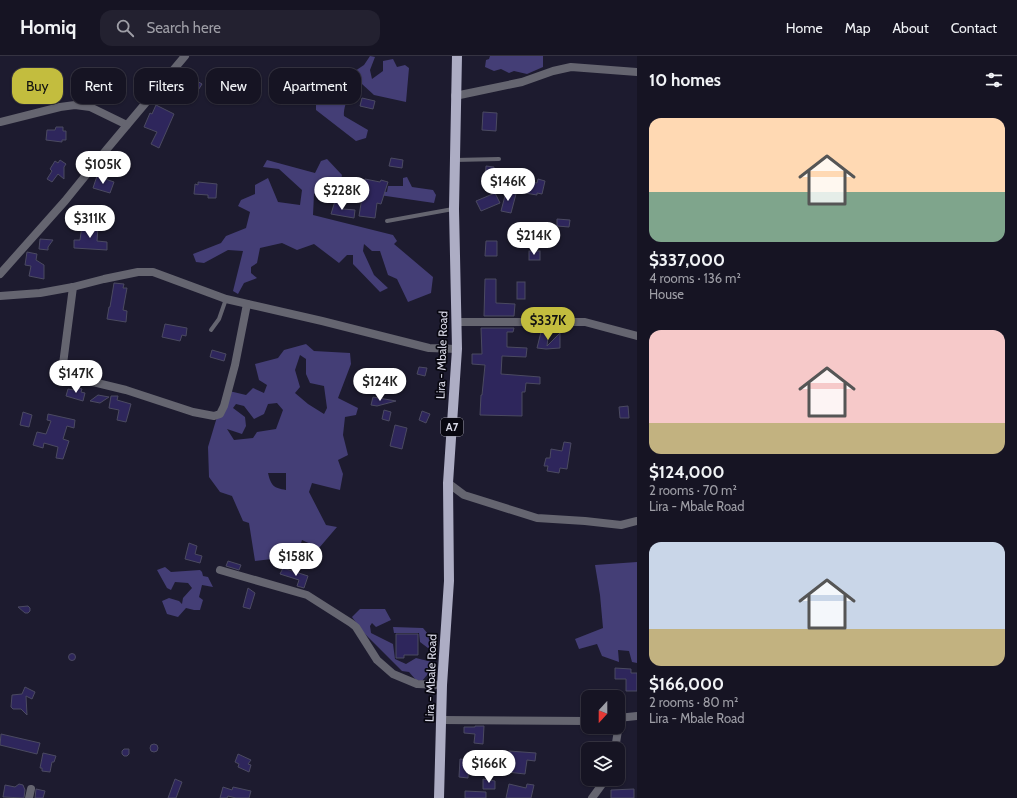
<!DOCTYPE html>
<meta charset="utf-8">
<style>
:root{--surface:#161423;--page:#232130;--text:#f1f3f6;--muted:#9e9ea6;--line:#353341;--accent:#c3bd3e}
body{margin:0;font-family:Cabin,sans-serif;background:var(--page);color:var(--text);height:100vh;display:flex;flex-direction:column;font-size:15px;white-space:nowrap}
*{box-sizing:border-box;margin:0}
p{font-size:13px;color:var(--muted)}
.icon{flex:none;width:22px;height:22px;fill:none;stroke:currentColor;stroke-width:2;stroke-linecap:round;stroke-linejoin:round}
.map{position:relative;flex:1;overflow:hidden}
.sheet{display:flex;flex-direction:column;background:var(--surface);width:380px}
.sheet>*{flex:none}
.hud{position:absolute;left:12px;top:12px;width:380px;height:36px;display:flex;gap:8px}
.needle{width:26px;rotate:201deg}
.fabs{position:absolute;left:581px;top:634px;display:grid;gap:8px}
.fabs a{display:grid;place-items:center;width:44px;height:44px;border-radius:8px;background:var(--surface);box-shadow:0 1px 3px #0004,0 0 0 1px var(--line);font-size:20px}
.price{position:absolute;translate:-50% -34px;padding:0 9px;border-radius:14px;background:#fff;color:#222;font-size:13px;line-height:26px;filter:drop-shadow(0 1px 2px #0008)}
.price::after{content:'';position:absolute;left:50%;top:24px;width:12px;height:9px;margin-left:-6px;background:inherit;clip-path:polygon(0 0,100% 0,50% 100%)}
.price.current{background:var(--accent);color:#111}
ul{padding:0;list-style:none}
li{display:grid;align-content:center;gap:8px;height:212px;padding:0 12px}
li span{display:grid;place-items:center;height:124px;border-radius:12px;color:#555}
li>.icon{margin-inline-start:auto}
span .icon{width:72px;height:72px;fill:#fffc;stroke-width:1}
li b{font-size:17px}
h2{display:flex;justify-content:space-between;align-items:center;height:48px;padding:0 12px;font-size:17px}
.chip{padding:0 14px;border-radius:12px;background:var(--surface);box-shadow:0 1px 3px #0004,0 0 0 1px var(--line);font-size:14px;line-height:36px}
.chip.current{background:var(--accent);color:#111}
header{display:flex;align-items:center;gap:24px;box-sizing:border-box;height:56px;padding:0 20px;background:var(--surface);border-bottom:1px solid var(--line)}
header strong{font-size:19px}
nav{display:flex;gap:22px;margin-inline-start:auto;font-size:14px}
.search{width:280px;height:36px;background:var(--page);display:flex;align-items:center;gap:10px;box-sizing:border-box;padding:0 14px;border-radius:12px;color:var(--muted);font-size:15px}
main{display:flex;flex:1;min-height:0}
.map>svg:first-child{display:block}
.forest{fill:#443e76;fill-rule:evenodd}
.building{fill:#2e265c;stroke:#4b4a61}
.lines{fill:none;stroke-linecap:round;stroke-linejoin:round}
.lane{stroke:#656570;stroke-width:4}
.street{stroke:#656570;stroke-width:8}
.primary{stroke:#adadc4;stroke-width:10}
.labels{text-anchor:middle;stroke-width:3.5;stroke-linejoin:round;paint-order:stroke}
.shield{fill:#080710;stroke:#9a99a6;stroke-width:1}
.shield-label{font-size:11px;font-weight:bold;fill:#d8d8e6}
.street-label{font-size:12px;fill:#d8d8e6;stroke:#080710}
</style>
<header>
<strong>Homiq</strong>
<div class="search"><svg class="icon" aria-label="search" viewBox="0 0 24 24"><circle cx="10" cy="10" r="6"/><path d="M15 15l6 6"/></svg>Search here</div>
<nav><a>Home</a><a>Map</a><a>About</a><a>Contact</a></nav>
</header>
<main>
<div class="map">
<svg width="637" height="742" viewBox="0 0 637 742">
<rect width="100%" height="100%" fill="#1d1b2f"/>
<g class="forest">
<path d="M370,0L375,1L370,14L372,23L383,15V5L393,3L397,11L405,9L409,12L406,46L374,39L362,28C351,33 343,49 344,60L368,74L366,82L356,85L316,54V41L364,9Z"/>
<polygon points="490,0 543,0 543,11 527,18 514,15 509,17 501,13 494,15 485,11 486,4 489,3"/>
<polygon points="327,103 342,119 341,124 387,136 388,130 403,130 403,122 407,121 412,131 433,134 436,139 434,147 338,133 324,129 314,138 313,159 393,179 397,185 394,188 433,221 431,237 408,246 397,223 388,219 380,195 372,195 364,188 363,195 374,219 388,232 380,236 353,208 353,199 347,199 339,207 314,188 297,194 282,187 260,192 257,207 251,211 251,217 257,222 244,227 238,238 233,235 243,195 228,194 204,207 196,206 193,198 221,187 226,180 246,172 250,156 238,150 241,144 255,138 255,129 268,122 278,146 300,149 302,134 279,113 263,111 267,104 315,117 321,105"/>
<path d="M306,288L314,295L350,297L351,308L338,342L358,352L356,359L345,361L343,379L348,399L338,404L343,418L340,434L312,427L309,436L326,469L337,471L319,492L302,484L295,506L280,502L255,505L249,467L243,465L232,440L220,436L209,421L208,391L225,334L246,339L253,332L264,337L267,329L259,324L255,308L278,302L284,294ZM300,299L306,303V318L310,327L324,330L327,352L324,358L308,348L295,337L300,331L295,314ZM277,347L283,354L276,373L257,376L253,382L234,384L227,373L242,378L246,370L245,361L233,352L236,348L244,350L254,363L264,358L268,348ZM268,417H286V434C274,432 271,430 268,417Z"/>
<polygon points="637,506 637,607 632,606 629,595 618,594 619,606 602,600 597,588 579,593 575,583 603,572 600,539 595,509"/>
<polygon points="165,511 171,516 200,514 202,516 203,520 208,521 213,531 202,529 199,541 203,544 200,554 194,554 186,552 178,561 167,558 162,545 169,542 179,545 182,548 183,542 192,532 188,527 175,526 171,534 167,532 157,514"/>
<polygon points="360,553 385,553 391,564 376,571 372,567 370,570 371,577 393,588 395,603 406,608 416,602 432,606 432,613 422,625 416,624 409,616 402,615 363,576 352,561"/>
<polygon points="393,571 423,572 433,584 432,595 420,586 419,577 394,577"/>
</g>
<g class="building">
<polygon points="180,15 202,28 197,36 193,34 186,48 164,36 167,30 169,31"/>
<polygon points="362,42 375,45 373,53 360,50"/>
<polygon points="156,49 174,58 159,92 151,88 157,76 144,71 150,57 152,58"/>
<polygon points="483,56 497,57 496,75 482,74"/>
<polygon points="56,71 63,71 63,75 66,75 66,84 62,84 62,86 46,84 47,74 55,74"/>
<polygon points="391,102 403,104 402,112 389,110"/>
<polygon points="60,104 66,108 64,111 64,123 58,118 52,126 47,123 52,115 50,113 55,105 58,107"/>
<polygon points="486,110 494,111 493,126 485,125"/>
<polygon points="97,120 114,126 110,137 93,132"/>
<polygon points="365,123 380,126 381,124 388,126 381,148 377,147 375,162 359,160"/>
<polygon points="538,123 545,125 542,138 537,137 537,139 525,137 528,125 537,127"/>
<polygon points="198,126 217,128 216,142 208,142 208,139 194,138 195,128 198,129"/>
<polygon points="506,136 516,138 511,157 501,155"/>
<polygon points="495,137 500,147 481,155 476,145"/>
<polygon points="335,145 345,148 343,153 355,154 354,162 331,158"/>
<polygon points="557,163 570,164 569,171 557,170"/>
<polygon points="82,169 98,171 97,185 107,186 107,194 74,192 74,184 80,184"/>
<polygon points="40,183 53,184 48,191 48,194 39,193"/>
<polygon points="486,185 497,185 497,200 485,200"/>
<rect x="529" y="195" width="11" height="9"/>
<polygon points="27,196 37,198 36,204 44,209 44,223 29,220 31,210 25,209"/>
<polygon points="485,223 496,223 496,247 515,248 514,260 484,260"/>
<rect x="517" y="226" width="8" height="17"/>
<polygon points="114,227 124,228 123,232 127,232 123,254 127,255 126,266 107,263 109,251 110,251"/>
<polygon points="165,268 187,272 186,280 182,279 180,285 162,281"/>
<polygon points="481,272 514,272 513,276 507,276 507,291 527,292 526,301 502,300 501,318 540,321 540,328 526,327 525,336 522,336 522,360 480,359 481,339 482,339 485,309 472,308 472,298 482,298"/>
<polygon points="542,272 549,272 547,290 560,277 560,292 546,293 537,292"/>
<polygon points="212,294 226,298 224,305 210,301"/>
<polygon points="419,311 427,312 425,320 417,318"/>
<polygon points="75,331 82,333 81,336 85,337 83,345 66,340 68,333 74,334"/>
<polygon points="98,339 109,341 100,347 90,345"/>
<polygon points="111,340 118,340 117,344 131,348 126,366 117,364 119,354 109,352"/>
<polygon points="373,341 396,345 377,350 371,349"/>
<polygon points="628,350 629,362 620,362 619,351"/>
<polygon points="384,354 391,356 389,365 382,363"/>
<polygon points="422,355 430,358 426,367 419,364"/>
<polygon points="23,356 32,359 29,371 20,369"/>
<polygon points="48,358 75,364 74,372 67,370 63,383 69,385 63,403 56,402 58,391 44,387 43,392 33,389 37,376 46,378 51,365 47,364"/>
<polygon points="395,369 407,372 402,393 390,390"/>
<polygon points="564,386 571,387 567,413 560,412 559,417 547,415 548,410 544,410 546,402 550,402 551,393 562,395"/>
<polygon points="189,487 197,490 195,498 202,500 200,507 185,503"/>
<polygon points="228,505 241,509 239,514 226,510"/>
<polygon points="283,512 308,520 304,532 297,530 299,524 280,518"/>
<polygon points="248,532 255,537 250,553 243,551"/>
<polygon points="28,550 30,552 30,555 28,557 25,557 18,551"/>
<polygon points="396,578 418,578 418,599 404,599 404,602 396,602"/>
<circle cx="72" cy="601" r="3.5"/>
<polygon points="615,612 631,613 631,617 637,617 637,635 626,635 626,623 615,623"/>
<polygon points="25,631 35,636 32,643 26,640 27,659 21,653 13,653 11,651 12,639 22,638"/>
<polygon points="475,670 484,670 483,688 474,687 475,678 464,677 464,671 475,671"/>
<polygon points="1,678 40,687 37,698 0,689"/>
<circle cx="154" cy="692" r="4"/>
<polygon points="124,693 129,693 129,698 127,700 124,700 122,698 122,695"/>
<polygon points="509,695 536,697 535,705 527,704 525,718 507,716"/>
<polygon points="43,697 56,700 54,706 52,706 50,716 42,715 42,712 40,712"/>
<polygon points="238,698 251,704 248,708 251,709 249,716 238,711 239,708 235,706"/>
<polygon points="460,703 469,704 468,722 459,721"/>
<polygon points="175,723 182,726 176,742 168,742"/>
<polygon points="483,723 495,725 495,733 483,733"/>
<polygon points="19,728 23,729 25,734 24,742 3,741 5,729 15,731"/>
<polygon points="509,728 526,732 527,728 534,729 531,742 506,742"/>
<polygon points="223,731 232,734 233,731 251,735 249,742 236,742 228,740 227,742 220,742"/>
<polygon points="36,733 45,735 43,742 35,742"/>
<polygon points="634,733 634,742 611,742 611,734"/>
<polygon points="465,735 486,736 486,742 465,742"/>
</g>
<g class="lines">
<g class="lane">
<polyline points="455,104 499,103"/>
<polyline points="387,165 453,153"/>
<polyline points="211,274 219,263 226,243"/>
</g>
<g class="street">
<polyline points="455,40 522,26 553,15 571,11 637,16"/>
<polyline points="0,66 60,51 75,49 90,51 127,69"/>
<polyline points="0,218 65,145 107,93 185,0"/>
<polyline points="73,231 63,308 64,319 126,334 193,356 214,360 220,358 224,350 235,309 247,248"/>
<polyline points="0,240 40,237 73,231 104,223 138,216 153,216 226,243 322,265 429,292 457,293"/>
<polyline points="457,266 585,266 637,280"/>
<polyline points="448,427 464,439 537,462 585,465 621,469 637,465"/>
<polyline points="220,514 307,539 351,567 356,571 377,604 393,618 417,628 442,629"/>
<polyline points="618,662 637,660"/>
<polyline points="442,664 588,665"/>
<polyline points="615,693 620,662"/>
<polyline points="29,742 31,733"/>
<polyline points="592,742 606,723"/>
</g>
<polyline class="primary" points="439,742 442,629 449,525 448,427 457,293 454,153 457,0"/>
</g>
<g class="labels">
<rect class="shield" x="441" y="362" width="22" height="18" rx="3"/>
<g class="shield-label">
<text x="452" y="375">A7</text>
</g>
<g class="street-label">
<text transform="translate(442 299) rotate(-88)" y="4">Lira - Mbale Road</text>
<text transform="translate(431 622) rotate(-88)" y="4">Lira - Mbale Road</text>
</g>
</g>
</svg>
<div class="fabs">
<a><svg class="needle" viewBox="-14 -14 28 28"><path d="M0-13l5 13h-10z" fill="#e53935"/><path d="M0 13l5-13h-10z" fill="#9e9ea6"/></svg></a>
<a><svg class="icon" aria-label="layers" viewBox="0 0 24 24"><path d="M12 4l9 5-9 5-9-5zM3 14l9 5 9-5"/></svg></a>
</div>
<b class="price" style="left:103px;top:129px">$105K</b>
<b class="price" style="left:508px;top:146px">$146K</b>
<b class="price" style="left:342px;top:155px">$228K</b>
<b class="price" style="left:90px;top:183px">$311K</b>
<b class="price" style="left:534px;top:200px">$214K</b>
<b class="price current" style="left:548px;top:285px">$337K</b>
<b class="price" style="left:76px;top:338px">$147K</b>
<b class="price" style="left:380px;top:346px">$124K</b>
<b class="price" style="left:296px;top:521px">$158K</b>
<b class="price" style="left:489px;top:728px">$166K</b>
<div class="hud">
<a class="chip current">Buy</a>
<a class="chip">Rent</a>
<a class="chip">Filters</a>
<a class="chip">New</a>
<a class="chip">Apartment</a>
</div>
</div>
<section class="sheet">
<h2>10 homes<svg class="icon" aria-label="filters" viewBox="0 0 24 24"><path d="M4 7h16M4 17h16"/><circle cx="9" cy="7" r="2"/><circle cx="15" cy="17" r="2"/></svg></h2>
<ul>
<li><span style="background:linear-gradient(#ffd9b3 60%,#7fa58c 0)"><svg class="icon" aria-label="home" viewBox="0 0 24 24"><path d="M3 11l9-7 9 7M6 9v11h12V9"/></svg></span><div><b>$337,000</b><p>4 rooms · 136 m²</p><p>House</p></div></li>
<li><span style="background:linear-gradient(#f6c9c9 75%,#c2b280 0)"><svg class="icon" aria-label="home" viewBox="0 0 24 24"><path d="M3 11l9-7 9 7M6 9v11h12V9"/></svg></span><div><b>$124,000</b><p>2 rooms · 70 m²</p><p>Lira - Mbale Road</p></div></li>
<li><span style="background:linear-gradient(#c9d6e8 70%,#c2b280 0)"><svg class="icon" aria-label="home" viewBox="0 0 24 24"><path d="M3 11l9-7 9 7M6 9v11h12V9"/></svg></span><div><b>$166,000</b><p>2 rooms · 80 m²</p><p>Lira - Mbale Road</p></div></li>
</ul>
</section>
</main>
